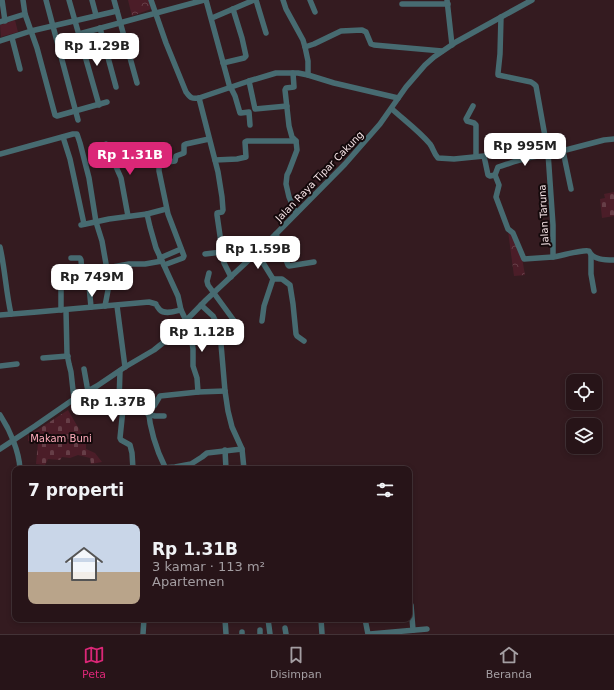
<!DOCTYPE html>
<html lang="id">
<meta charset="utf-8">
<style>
:root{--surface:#271418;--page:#2f1d21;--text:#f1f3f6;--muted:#a49ea2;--line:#433337;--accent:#db2777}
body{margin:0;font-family:"DejaVu Sans",sans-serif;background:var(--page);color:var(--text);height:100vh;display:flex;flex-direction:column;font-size:15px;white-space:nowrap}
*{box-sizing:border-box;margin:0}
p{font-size:13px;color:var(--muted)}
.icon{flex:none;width:22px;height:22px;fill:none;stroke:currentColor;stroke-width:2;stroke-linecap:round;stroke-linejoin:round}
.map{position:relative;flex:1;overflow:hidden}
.details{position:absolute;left:12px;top:466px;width:400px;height:156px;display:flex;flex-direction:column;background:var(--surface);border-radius:8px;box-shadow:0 2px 6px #0003,0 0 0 1px var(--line)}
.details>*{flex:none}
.tools{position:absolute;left:566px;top:374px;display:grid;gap:8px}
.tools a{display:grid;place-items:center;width:36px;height:36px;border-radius:8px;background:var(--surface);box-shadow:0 2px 6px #0003,0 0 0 1px var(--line);font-size:20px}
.price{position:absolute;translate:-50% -34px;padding:0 9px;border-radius:8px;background:#fff;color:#222;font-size:13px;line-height:26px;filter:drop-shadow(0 1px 2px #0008)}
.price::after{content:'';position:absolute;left:50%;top:24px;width:12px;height:9px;margin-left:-6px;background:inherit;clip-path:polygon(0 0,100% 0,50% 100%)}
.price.active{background:var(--accent);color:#fff}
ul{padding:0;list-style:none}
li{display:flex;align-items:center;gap:12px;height:100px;padding:0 16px}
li+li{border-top:1px solid var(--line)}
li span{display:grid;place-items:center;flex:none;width:112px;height:80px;border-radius:8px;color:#555}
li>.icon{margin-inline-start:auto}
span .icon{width:48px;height:48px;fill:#fffc;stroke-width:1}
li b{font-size:17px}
h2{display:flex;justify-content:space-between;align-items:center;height:48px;padding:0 16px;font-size:17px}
.tab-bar{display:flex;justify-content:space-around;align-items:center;height:56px;border-top:1px solid var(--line);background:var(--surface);font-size:11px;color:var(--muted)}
.tab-bar a{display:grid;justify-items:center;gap:2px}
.tab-bar .active{color:var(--accent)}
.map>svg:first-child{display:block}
.cemetery{fill:url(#cemetery-stones)}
.park{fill:url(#park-crowns)}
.garden{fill:#4b1d28}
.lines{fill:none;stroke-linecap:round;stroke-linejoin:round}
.minor{stroke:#476b71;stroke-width:5.5}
.labels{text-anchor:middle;stroke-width:4;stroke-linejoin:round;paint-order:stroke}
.street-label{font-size:10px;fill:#f6e4e7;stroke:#14090b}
.park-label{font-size:10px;fill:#ffadbc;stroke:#14090b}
</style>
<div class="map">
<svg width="614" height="634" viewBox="0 0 614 634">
<defs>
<pattern id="cemetery-stones" width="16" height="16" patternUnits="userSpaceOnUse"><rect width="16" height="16" fill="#4b1d28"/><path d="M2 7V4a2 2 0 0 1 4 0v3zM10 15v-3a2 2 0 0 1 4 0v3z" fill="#663e47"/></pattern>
<pattern id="park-crowns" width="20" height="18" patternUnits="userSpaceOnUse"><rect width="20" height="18" fill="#4b1d28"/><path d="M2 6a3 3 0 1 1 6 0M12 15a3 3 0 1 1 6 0" fill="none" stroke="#663e47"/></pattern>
</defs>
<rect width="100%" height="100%" fill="#341b20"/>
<g class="cemetery">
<polygon points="614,192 614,216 602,218 600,199 605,198 604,194"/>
<polygon points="68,410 86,441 86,449 95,453 102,462 91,464 90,458 78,455 70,458 62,457 60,460 48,459 45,465 36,464 38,443 28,441 28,436"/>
</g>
<g class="park">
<polygon points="128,0 149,0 151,9 132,16"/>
<polygon points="508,231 512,234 522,258 525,275 514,276"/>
</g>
<polygon class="garden" points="15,20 18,32 1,37 0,25"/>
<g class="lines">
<g class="minor">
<polyline points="2,0 5,21"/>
<polyline points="23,0 25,14 37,48 55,115 57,116 107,102"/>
<polyline points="46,0 78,120"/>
<polyline points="69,0 99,105"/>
<polyline points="92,0 96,15"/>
<polyline points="114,0 137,83"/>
<path d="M151,0L166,43L186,92C191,98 191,99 199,98L249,81L276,73H298L308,75L334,83L398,98"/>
<polyline points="206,0 230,88"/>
<polyline points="256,0 266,33"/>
<polyline points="283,0 286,9 303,40 305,47 308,61 308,75"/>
<polyline points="310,0 315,12"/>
<polyline points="447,0 452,45"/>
<polyline points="402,4 448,4"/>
<path d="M501,17L500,54L498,73V75L531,82L534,84L536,86L548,153L553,225V257C561,256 583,249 589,251C593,260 605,260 614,260"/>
<polyline points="212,18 254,0"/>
<polyline points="0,22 25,14"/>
<polyline points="100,28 116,87"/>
<polyline points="79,34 204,0"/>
<polyline points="12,38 20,69"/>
<polyline points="0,41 31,31 117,11"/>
<polyline points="305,47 314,44 341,31 362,30 366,32 371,44 374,45 442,51"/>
<polyline points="223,63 244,58 246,56 242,38 233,9"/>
<polyline points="293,73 294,87 286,88 285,90 289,126 292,137 296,141 297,150 289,171 287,175 286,184 289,197 296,213"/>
<polyline points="249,81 255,109 287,106"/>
<polyline points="231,88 235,96 240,113 241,113 249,112 250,125"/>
<polyline points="199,98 218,172 222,197 223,210 222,212 217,213 217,215 224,263 231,277"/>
<polyline points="473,106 466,119 467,121 474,123 476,125 476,156"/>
<path d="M392,109C404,120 419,131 430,144C433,148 434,154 438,158L454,159L484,156L488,175L490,176L495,175L499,185L496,197L508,229L513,233L524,259L553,257"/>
<polyline points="63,137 70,159 84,224"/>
<polyline points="106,144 121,178 128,216"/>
<polyline points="534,144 546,140"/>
<polyline points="563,151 571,189"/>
<polyline points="548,153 562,151 604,140 614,139"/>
<polyline points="0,154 73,134 77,134 80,143 89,178 96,222 102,241 109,281 109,285 105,306"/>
<polyline points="215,160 237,159 246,157 245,142 247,141 296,141"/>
<path d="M495,175L498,167C517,161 529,156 549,155"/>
<polyline points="147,214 166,209"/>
<polyline points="81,225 109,219 147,214 150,227 156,248 178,296 181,310 190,329 193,349 193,366 197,378 198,392"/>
<polyline points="276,234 288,265 289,266 314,262"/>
<path d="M0,247C5,269 6,292 11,314"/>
<polyline points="257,253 273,279"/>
<polyline points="205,254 222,252"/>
<polyline points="591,255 591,274 594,291"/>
<polyline points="71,258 80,258 81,260 82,272 83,273 86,274 88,275 91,307"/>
<polyline points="160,258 181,249"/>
<polyline points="164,265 183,258 184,256 168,214 159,171 159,164 160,163 175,161 176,156 184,153 184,145 186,144 209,139"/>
<polyline points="107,268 129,264 145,264 162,261"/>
<polyline points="209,273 207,281 208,285 235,322"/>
<polyline points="273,279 282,279 290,285 293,304 296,334 297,336 304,341"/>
<polyline points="61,282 61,310"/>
<polyline points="201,305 213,316 217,324 221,344 225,391 228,411 232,427 242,449 244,469"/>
<polyline points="117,306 125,367"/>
<polyline points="66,310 67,354 69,364 71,372 74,399"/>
<path d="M0,315L37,312L149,302L156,304C156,305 159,309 160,310C165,315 175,311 181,310"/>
<polyline points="262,321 264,306 273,279"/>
<polyline points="43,358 68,356"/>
<polyline points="0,366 17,364"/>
<polyline points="84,369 87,386 88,391"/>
<polyline points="120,371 119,402 120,405 123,407 123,409 120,438 121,440 130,445 132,453 133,469"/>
<polyline points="122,406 150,408 154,406 160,396 198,392 225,391"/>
<path d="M148,408C150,429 156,449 165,467"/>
<polyline points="148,414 155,416 164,416"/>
<path d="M0,415C10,430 19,451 20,469"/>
<polyline points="0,449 35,426 74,399 97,386 125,367 154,350 169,338 206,300 268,242 345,164 380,124 406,87 425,65 434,57 456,42 532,0"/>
<polyline points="225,450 226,469"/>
<polyline points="150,469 175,467 191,464 202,457 207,453 242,449"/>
<polyline points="411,605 413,630"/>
<polyline points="225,619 226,634"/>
<polyline points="268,619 270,634"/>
<polyline points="321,619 322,634"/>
<polyline points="365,619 368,634"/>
<polyline points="285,628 286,634"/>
<polyline points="260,630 260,634"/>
<polyline points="242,632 242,634"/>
<polyline points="143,634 144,619"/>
<polyline points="370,634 427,629"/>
</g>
</g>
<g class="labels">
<g class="street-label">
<text transform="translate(319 176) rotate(-46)" y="4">Jalan Raya Tipar Cakung</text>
<text transform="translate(543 215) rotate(-93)" y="4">Jalan Taruna</text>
</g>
<g class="park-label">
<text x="61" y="442">Makam Buni</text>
</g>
</g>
</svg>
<div class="tools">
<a><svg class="icon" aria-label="locate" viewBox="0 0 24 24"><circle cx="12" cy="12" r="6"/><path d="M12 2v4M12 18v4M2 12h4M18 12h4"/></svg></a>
<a><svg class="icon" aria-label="layers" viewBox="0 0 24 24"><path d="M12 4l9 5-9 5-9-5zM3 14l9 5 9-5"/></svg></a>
</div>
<b class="price" style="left:97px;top:67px">Rp 1.29B</b>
<b class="price" style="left:525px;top:167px">Rp 995M</b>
<b class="price active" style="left:130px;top:176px">Rp 1.31B</b>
<b class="price" style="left:258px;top:270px">Rp 1.59B</b>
<b class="price" style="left:92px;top:298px">Rp 749M</b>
<b class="price" style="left:202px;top:353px">Rp 1.12B</b>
<b class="price" style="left:113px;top:423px">Rp 1.37B</b>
<section class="details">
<h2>7 properti<svg class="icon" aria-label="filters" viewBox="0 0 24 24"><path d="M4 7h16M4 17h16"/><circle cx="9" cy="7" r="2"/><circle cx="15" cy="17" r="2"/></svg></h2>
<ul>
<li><span style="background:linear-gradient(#c9d6e8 60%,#b9a48a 0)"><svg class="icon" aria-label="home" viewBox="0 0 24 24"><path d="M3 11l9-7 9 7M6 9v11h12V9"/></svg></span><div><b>Rp 1.31B</b><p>3 kamar · 113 m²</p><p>Apartemen</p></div></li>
</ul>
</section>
</div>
<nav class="tab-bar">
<a class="active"><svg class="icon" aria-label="map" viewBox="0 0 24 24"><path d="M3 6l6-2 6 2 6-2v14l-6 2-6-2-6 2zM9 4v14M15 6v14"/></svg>Peta</a>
<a><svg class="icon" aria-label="saved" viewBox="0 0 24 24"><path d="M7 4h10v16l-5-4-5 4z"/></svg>Disimpan</a>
<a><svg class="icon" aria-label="home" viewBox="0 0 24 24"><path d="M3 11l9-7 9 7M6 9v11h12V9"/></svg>Beranda</a>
</nav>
